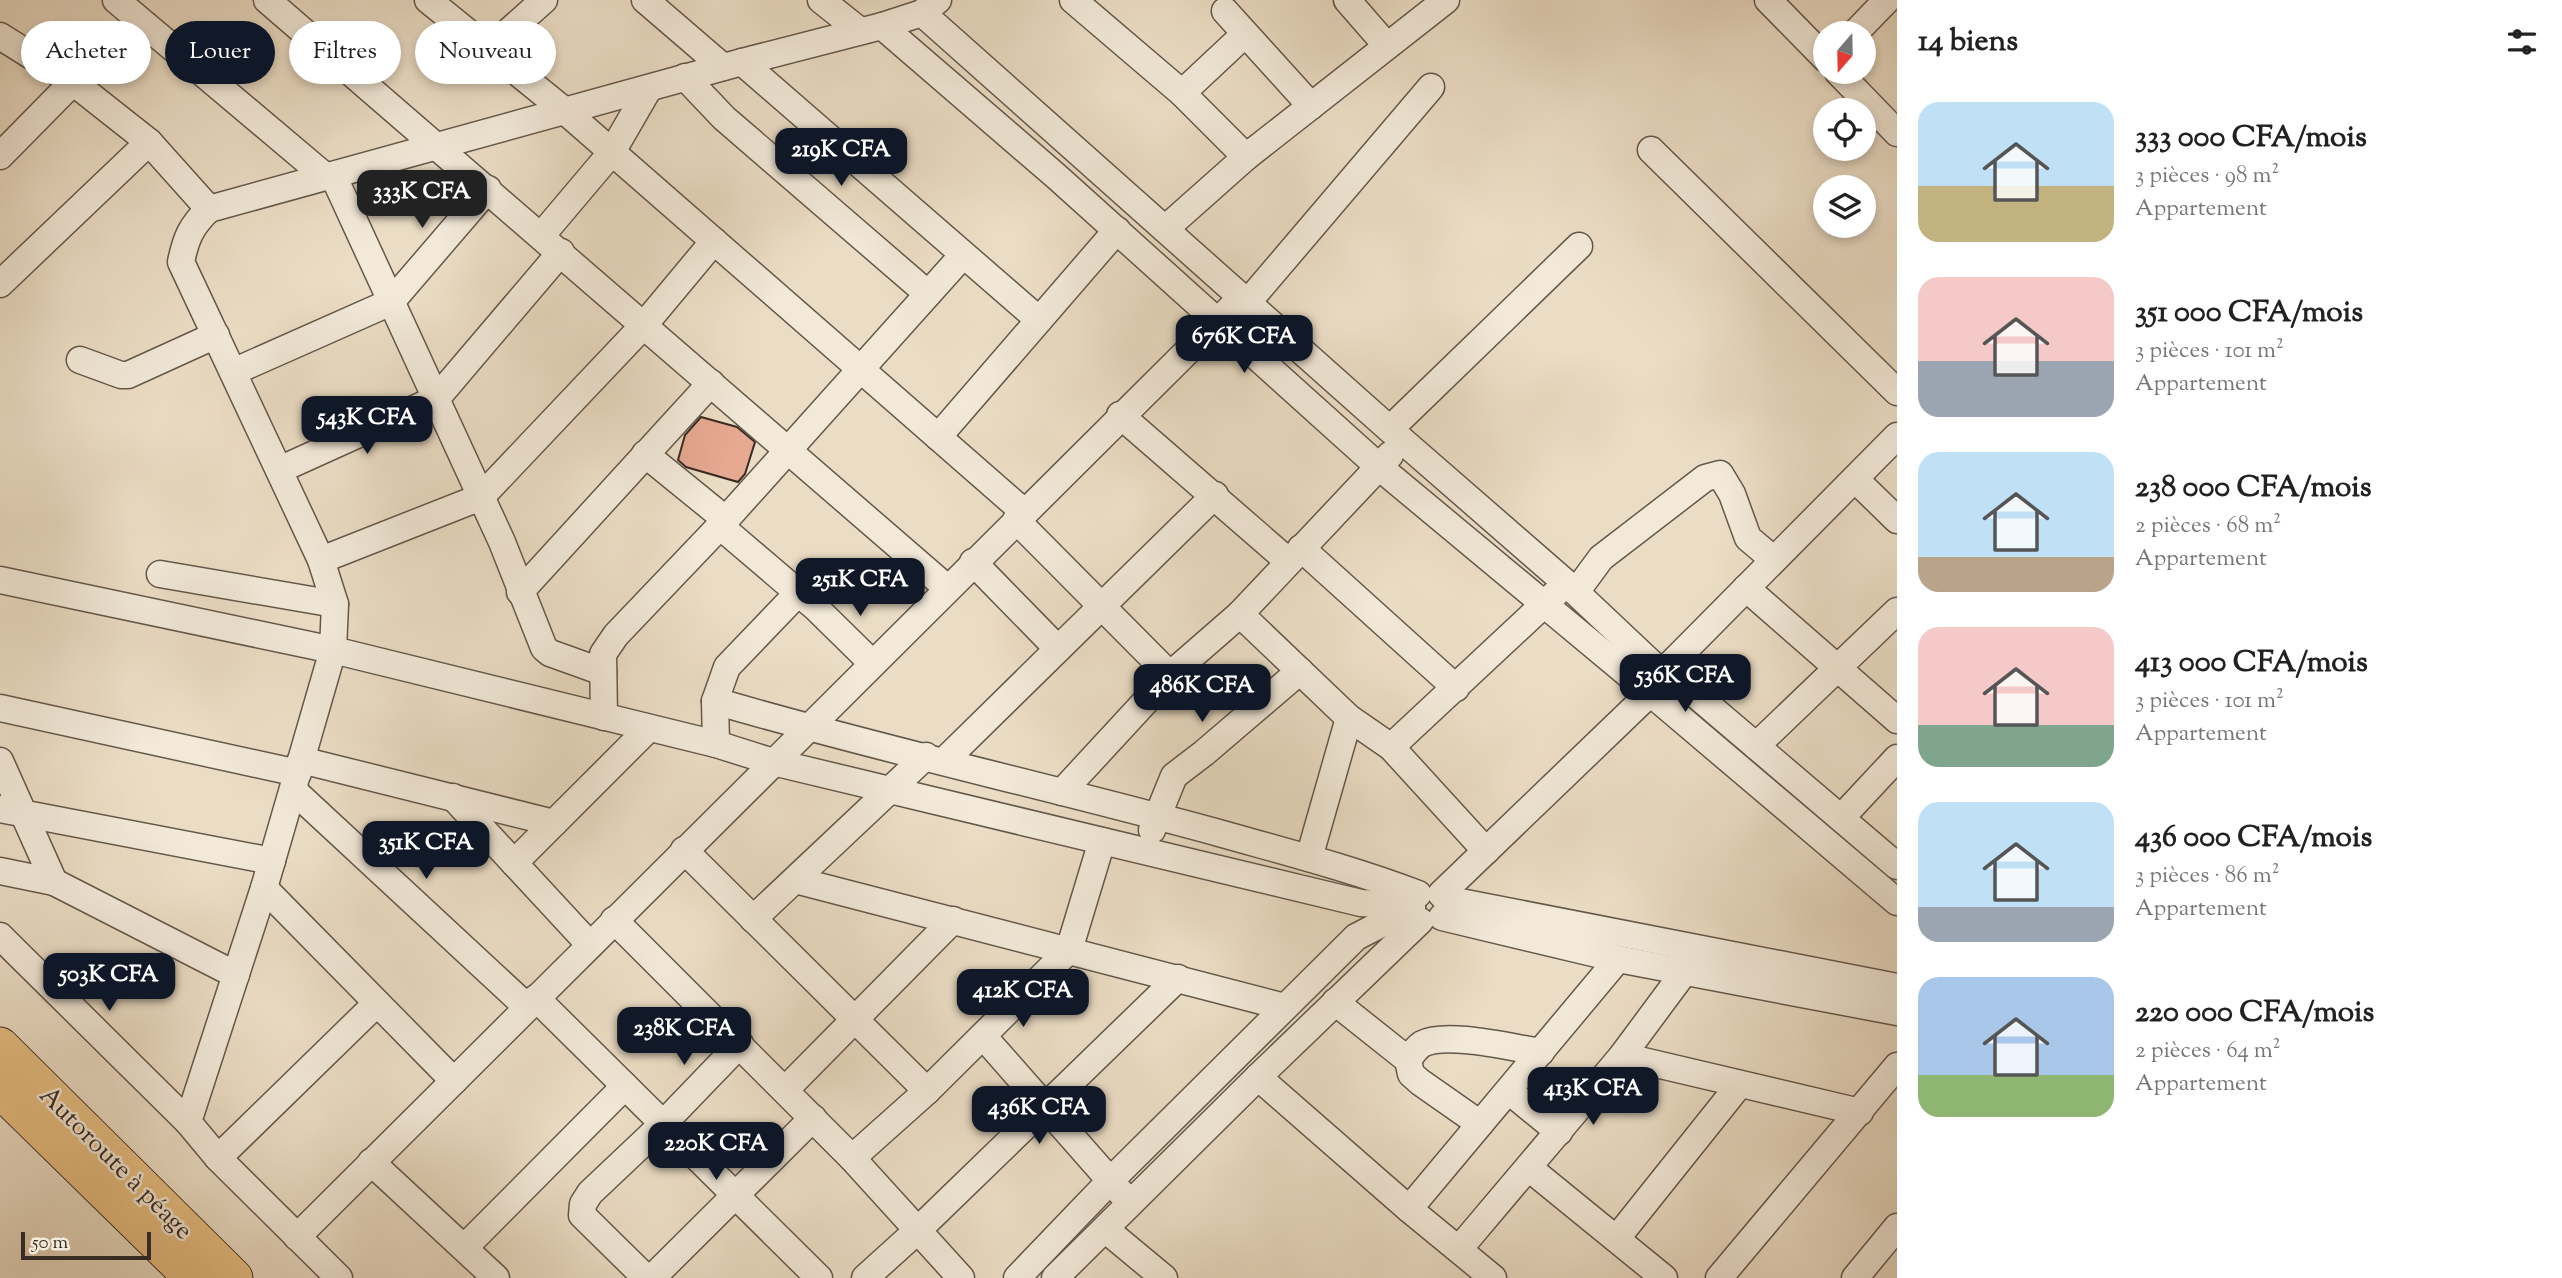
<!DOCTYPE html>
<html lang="fr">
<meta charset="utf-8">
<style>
:root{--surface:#fff;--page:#f2f2f2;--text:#222;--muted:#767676;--accent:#111827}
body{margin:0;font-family:"Sorts Mill Goudy",serif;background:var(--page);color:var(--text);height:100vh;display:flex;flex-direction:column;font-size:26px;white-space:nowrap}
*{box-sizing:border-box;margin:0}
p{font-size:23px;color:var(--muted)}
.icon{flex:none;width:38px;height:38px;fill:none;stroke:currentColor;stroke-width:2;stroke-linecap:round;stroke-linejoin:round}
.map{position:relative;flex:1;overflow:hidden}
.panel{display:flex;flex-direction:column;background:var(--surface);width:665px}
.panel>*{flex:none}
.banner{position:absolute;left:21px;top:21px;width:665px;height:63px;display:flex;gap:14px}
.needle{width:46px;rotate:200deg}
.tools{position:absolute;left:1813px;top:21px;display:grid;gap:14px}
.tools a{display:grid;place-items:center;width:63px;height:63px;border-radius:50%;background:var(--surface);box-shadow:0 4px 10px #0003;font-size:35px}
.scale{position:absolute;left:21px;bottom:18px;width:130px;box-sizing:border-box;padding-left:7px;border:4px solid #382c23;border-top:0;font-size:19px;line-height:24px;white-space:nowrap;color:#382c23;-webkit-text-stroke:5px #f2e9d9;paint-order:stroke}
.price{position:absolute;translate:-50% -60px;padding:0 16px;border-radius:14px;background:var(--accent);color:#fff;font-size:23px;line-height:46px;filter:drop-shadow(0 2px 4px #0008)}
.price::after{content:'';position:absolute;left:50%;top:42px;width:21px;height:16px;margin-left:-10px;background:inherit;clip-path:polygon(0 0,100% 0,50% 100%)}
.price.on{background:#222;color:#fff}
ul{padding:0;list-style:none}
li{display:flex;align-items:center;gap:21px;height:175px;padding:0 21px}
li span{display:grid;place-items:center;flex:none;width:196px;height:140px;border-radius:21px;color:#555}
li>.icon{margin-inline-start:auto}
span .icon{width:84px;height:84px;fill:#fffc;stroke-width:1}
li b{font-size:30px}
h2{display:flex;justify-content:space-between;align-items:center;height:84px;padding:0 21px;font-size:30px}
.pill{padding:0 24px;border-radius:32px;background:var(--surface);box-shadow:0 4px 10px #0003;font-size:24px;line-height:63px}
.pill.on{background:var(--accent);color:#fff}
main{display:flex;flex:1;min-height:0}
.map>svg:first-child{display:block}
.building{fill:#e7a992;stroke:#382c23;stroke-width:2}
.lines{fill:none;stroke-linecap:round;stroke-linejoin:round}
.minor-casing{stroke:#65584c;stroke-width:29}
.highway-casing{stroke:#382c23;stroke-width:39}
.minor{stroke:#f2e9d9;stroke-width:26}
.highway{stroke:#e6be82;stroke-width:37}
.labels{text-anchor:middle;stroke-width:5;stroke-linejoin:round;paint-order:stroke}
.street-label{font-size:26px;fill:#382c23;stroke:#f2e9d9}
</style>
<main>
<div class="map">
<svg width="1897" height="1278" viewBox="0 0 1897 1278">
<rect width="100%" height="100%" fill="#ebddc5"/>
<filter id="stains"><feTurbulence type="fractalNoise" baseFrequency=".00286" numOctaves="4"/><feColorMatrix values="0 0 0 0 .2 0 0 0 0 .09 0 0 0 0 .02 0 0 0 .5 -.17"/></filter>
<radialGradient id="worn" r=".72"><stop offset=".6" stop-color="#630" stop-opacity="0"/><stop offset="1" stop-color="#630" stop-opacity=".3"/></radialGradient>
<polygon class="building" points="701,417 737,427 755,442 745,474 738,482 686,467 678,460 685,435"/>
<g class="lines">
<g class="minor-casing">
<g id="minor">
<polyline points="116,0 326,177"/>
<polyline points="267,0 947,588"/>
<polyline points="428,0 565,111 1024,512"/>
<polyline points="645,0 723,67"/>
<polyline points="821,0 860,31"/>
<polyline points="1073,0 1182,93 1245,34"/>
<polyline points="1347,0 1387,46"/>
<polyline points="1768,0 1825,58"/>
<polyline points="1225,11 1311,106"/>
<polyline points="922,13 1404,442 1566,583 1653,665"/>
<polyline points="882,26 1056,176 1378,466 1640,684"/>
<polyline points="1855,33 1887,0"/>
<polyline points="0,36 73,82 149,142 209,209"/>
<polyline points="489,49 544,0"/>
<polyline points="742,62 1039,320"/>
<polyline points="1838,72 1897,133"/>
<polyline points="685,77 724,118 928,294"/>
<polyline points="1182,93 1246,157"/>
<polyline points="1651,150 1897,392"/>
<polyline points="0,156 73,82"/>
<polyline points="333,175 502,542 544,648 550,653 603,672"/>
<polyline points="1165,229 1246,157 1446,0"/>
<polyline points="541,236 612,152 649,88"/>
<polyline points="0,284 149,142"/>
<polyline points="1248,302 1431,87"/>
<polyline points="80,360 121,375 128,375 216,335"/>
<polyline points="233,372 391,302 488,189"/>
<polyline points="1120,415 1288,561"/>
<polyline points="1390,429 1579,246"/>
<polyline points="938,437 1117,230"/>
<polyline points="645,454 725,519"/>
<polyline points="279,470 436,399 561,252"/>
<polyline points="1855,479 1897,520"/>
<polyline points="1016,520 1170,675"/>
<polyline points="720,526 815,607 872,663"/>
<polyline points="1301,548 1456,688"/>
<polyline points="321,560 481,497 644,325 714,241"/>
<polyline points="973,562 1058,649"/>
<polyline points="160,574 335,604"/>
<polyline points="0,580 333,650 716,744 773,762 1361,903 1412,906"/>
<polyline points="1746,588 1897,720"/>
<polyline points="520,592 711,383"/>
<polyline points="1576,592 1601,558 1705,478 1720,474 1732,494 1748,538 1774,560"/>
<polyline points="1240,614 1349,718 1391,747 1486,851"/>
<polyline points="1667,668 1897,436"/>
<polyline points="1675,677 1897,866"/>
<path d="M715,701C882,750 1052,787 1219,833C1286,852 1353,869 1418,894"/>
<polyline points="1660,701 1897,902"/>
<polyline points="0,708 298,773"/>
<polyline points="604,717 603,654 616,635 720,526 963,255"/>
<polyline points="716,744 715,701 727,667 798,593"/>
<polyline points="1756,746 1897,611"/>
<polyline points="1391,747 1556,593"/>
<polyline points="301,760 554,823"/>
<polyline points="0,761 54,882"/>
<polyline points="944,761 1215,495"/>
<polyline points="293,790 527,1007"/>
<polyline points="1062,792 1170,675 1240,614 1390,455"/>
<polyline points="453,797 590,945"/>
<polyline points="0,809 272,861"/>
<polyline points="1841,818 1897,758"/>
<polyline points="1152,830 1174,776 1204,753 1300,671"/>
<polyline points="684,850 927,1091"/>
<polyline points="1309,858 1349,718"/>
<polyline points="514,863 648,729"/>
<polyline points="0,871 54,882 236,975"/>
<polyline points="795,880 1285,1007"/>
<polyline points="264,888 454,1081"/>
<polyline points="1441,894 1646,697"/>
<polyline points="1445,899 1897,987"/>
<polyline points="1442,917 1618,959 1897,1012"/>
<polyline points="753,919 926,756"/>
<polyline points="614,920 852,1158 961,1278"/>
<polyline points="0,936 188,1122"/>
<polyline points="536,998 819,1278"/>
<polyline points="1335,1002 1408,1060 1411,1074 1420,1082 1480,1124"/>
<polyline points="983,1036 1122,1194"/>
<polyline points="1622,1056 1860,1112"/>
<path d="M1408,1060C1412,1054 1416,1048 1422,1044C1447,1031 1513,1048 1541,1052"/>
<polyline points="1258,1077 1409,1209 1493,1278"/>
<polyline points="786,1089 953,920"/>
<polyline points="1509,1091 1559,1132"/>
<polyline points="218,1158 377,1003"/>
<polyline points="852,1158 927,1091 1069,950 1102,841"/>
<polyline points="371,1162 496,1278"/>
<polyline points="1529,1168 1664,1278"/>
<polyline points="1409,1209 1618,959"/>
<polyline points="1105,1229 1164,1278"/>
<polyline points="297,1237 1242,297"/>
<polyline points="1617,1238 1740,1084"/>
<polyline points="464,1248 625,1086"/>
<polyline points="1459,1249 1622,1056 1685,971 1684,957"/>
<path d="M339,1278L218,1158L188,1122L264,888L333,650L335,604L321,560L181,262C186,238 191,226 209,209L742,62L882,26L922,13L938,0"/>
<polyline points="646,1278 582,1215 583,1204 590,1193 663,1124 740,1044"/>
<polyline points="652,1278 813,1118"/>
<polyline points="865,1278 918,1230 1178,978"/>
<polyline points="1017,1278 1111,1180 1356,937 1412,908"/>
<polyline points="1055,1278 1258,1077 1420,921"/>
<polyline points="1719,1278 1897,1066"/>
<polyline points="1855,1278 1897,1227"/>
</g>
</g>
<g class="highway-casing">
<g id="highway">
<polyline points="0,1046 234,1278"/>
<polyline points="0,1089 193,1278"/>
</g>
</g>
<use href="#minor" class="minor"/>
<use href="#highway" class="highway"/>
</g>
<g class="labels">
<g class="street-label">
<text transform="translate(117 1162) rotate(45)" y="9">Autoroute à péage</text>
</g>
</g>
<rect width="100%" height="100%" filter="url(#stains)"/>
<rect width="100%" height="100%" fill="url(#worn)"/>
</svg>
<div class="tools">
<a><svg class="needle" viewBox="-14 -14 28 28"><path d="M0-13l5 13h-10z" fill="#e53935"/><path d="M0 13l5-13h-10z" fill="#767676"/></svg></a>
<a><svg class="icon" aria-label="locate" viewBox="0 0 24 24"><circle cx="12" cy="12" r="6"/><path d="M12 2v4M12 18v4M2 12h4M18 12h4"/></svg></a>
<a><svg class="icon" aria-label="layers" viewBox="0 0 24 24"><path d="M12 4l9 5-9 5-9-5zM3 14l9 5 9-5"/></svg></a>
</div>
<div class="scale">50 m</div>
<b class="price" style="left:841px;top:188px">219K CFA</b>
<b class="price on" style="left:422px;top:230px">333K CFA</b>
<b class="price" style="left:1244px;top:375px">676K CFA</b>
<b class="price" style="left:367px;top:456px">543K CFA</b>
<b class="price" style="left:860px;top:618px">251K CFA</b>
<b class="price" style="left:1685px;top:714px">536K CFA</b>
<b class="price" style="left:1202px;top:724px">486K CFA</b>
<b class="price" style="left:426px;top:881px">351K CFA</b>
<b class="price" style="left:109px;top:1013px">503K CFA</b>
<b class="price" style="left:1023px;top:1029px">412K CFA</b>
<b class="price" style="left:684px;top:1067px">238K CFA</b>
<b class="price" style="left:1593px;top:1127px">413K CFA</b>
<b class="price" style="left:1039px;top:1146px">436K CFA</b>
<b class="price" style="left:716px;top:1182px">220K CFA</b>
<div class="banner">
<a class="pill">Acheter</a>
<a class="pill on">Louer</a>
<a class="pill">Filtres</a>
<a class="pill">Nouveau</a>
</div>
</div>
<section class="panel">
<h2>14 biens<svg class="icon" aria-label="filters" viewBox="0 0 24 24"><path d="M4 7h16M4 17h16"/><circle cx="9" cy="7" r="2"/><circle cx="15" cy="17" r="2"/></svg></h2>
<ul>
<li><span style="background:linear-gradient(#bfe0f5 60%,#c2b280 0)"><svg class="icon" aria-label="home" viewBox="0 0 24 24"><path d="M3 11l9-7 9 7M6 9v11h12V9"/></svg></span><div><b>333 000 CFA/mois</b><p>3 pièces · 98 m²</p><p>Appartement</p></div></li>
<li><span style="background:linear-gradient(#f6c9c9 60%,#9aa5b1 0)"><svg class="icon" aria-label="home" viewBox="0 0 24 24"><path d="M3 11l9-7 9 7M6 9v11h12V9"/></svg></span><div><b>351 000 CFA/mois</b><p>3 pièces · 101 m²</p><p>Appartement</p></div></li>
<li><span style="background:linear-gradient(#bfe0f5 75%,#b9a48a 0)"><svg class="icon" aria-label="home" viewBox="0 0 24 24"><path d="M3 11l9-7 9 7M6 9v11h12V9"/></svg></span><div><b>238 000 CFA/mois</b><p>2 pièces · 68 m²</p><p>Appartement</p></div></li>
<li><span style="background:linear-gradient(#f6c9c9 70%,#7fa58c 0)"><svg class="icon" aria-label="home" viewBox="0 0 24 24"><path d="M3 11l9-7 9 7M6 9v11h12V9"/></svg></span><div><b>413 000 CFA/mois</b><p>3 pièces · 101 m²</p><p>Appartement</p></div></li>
<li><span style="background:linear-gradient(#bfe0f5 75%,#9aa5b1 0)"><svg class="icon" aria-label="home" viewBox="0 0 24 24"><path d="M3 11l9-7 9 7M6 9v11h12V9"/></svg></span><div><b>436 000 CFA/mois</b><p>3 pièces · 86 m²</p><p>Appartement</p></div></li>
<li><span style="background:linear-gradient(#a9c7e8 70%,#8fb573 0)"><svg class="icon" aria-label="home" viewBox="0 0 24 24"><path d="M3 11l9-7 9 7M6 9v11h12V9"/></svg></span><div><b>220 000 CFA/mois</b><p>2 pièces · 64 m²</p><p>Appartement</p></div></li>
</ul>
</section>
</main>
